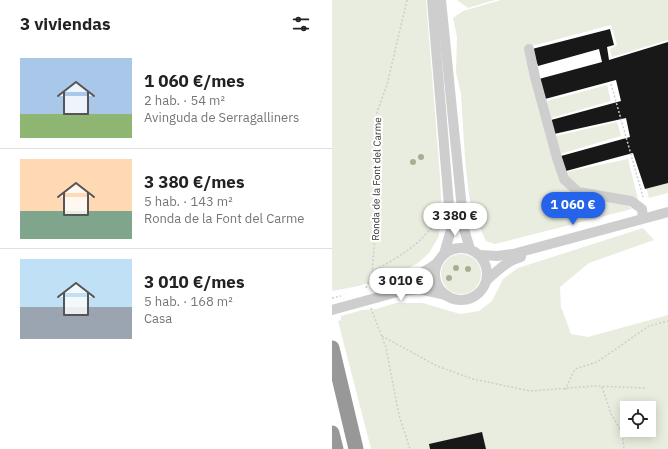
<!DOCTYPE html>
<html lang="es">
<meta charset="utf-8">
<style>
:root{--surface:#fff;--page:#f2f2f2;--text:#222;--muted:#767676;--line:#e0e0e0;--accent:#2563eb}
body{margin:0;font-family:"IBM Plex Sans",sans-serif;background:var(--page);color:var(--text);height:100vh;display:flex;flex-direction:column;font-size:15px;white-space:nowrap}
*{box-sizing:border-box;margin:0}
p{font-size:13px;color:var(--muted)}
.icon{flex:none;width:22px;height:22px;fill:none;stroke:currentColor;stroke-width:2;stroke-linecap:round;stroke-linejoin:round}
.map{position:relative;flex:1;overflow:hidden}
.drawer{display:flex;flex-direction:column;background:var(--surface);width:332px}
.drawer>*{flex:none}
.controls{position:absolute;left:288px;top:401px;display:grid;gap:8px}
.controls a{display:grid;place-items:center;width:36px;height:36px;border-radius:0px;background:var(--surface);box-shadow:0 2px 10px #0003;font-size:20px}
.price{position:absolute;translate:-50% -34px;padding:0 9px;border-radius:14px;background:#fff;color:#222;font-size:13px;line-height:26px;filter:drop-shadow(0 1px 2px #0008)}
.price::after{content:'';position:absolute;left:50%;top:24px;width:12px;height:9px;margin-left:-6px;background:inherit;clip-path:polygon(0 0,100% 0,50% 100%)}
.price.on{background:var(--accent);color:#fff}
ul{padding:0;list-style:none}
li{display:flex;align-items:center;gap:12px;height:100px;padding:0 20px}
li+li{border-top:1px solid var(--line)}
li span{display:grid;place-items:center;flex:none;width:112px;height:80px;border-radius:0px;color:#555}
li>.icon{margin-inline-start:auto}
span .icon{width:48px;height:48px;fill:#fffc;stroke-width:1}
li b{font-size:17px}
h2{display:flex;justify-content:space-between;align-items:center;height:48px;padding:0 20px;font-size:17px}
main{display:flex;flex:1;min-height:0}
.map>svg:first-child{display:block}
.green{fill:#e9eddf;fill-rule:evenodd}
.building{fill:#181818}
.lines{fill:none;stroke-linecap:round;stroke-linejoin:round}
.path{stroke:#cecece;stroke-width:1.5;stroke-dasharray:2 2;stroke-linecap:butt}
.minor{stroke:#cecece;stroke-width:10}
.highway{stroke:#989898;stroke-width:15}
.tree{fill:#a5af95}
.labels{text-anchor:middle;stroke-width:4;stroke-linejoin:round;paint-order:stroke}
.street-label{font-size:10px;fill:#313131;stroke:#fff}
</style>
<main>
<section class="drawer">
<h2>3 viviendas<svg class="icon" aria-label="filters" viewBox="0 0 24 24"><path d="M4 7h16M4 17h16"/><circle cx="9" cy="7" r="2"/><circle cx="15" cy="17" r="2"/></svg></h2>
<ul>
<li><span style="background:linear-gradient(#a9c7e8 70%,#8fb573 0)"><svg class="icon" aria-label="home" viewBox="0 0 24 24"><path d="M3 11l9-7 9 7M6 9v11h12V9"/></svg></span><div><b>1 060 €/mes</b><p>2 hab. · 54 m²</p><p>Avinguda de Serragalliners</p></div></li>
<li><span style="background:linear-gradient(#ffd9b3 65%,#7fa58c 0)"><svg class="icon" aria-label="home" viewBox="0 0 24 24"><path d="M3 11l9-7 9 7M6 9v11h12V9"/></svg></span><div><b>3 380 €/mes</b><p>5 hab. · 143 m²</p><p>Ronda de la Font del Carme</p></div></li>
<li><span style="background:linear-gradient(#bfe0f5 60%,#9aa5b1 0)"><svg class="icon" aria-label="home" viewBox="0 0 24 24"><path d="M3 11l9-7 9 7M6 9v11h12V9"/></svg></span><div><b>3 010 €/mes</b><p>5 hab. · 168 m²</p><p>Casa</p></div></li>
</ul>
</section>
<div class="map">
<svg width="336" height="449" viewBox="0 0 336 449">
<rect width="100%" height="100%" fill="#fff"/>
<g class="green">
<polygon points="0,0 94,0 108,176 109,202 107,236 97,253 86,263 69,272 27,286 0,291"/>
<polygon points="125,0 163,0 136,8"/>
<polygon points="169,0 336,0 336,40 280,57 278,49 285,45 279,25 200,46 195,44 227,180 294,204 300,209 163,244 154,241 141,213 137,195 133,159 129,94 124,72 125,37 121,18 131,11"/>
<polygon points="275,85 279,101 219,118 215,101"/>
<polygon points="285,122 289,136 228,154 224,136"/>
<polygon points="296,159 307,203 249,188 240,183 234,172"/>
<polygon points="336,180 336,193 317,198 314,187"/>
<path d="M311,228L322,240L257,263L228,287L229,309H230L239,334L256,337L336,315V449H39L6,321L9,320V316L30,310L44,309L64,303H91L128,314L147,311L160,301L171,279L186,268ZM295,408H317V430H295Z"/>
<circle cx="129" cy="274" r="20"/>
</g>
<g class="building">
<polygon points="278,29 282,45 275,47 277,60 336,42 336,183 313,189 301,153 234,171 229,156 298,137 294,118 222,134 219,120 289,101 284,80 213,99 207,79 270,62 267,49 206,66 200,49"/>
<polygon points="150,432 154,449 98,449 97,444"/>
</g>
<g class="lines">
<g class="path">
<polyline points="279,84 311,197"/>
<path d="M40,271C51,267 78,250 86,242C94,235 99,225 110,223"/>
<polyline points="34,288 40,275 43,234 43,202 46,164 43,138 45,112 55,85 75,0"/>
<polyline points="0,298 9,296"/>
<polyline points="39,308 54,348 67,415 78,449"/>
<polyline points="50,336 105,366 141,379 198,391 263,386 314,388"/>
<polyline points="270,387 279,414 290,432 292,449"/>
<polyline points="233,390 243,369 265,362 317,326 336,321"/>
</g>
<g class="minor">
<polyline points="100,0 119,230 112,254"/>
<polyline points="109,0 132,229 138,249"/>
<polyline points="197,49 203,77 225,158 232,179 246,192 299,201 310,209 311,218"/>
<circle cx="129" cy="274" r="26"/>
<polyline points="148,255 165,256 181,254 336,212"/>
<path d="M155,280C166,270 175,261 189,257"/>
<path d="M50,289C70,283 88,276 105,263"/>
<polyline points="0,310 69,291 87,289 114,295"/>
</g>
<g class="highway">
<polyline points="0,348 24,449"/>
<polyline points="0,433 4,449"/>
</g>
</g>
<g class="tree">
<circle cx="89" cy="157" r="3"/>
<circle cx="81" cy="162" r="3"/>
<circle cx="124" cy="268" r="3"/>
<circle cx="136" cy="269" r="3"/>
<circle cx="117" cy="278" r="3"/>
</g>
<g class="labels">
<g class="street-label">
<text transform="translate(44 179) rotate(-89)" y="4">Ronda de la Font del Carme</text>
</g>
</g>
</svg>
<div class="controls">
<a><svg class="icon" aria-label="locate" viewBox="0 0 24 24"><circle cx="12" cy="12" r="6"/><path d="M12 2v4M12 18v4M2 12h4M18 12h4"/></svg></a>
</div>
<b class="price on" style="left:241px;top:226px">1 060 €</b>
<b class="price" style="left:123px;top:237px">3 380 €</b>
<b class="price" style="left:69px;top:302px">3 010 €</b>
</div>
</main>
